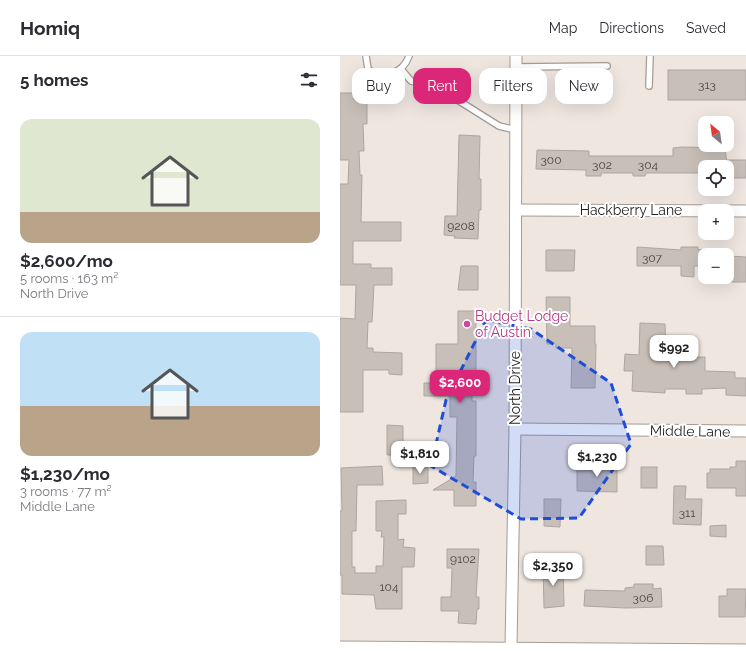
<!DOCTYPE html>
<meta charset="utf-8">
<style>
:root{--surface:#fff;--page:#f7f7f7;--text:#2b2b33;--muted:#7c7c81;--line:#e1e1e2;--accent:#db2777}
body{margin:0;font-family:Raleway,sans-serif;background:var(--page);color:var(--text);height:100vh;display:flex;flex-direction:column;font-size:15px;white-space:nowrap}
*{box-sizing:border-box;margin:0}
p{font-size:13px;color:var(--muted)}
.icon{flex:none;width:22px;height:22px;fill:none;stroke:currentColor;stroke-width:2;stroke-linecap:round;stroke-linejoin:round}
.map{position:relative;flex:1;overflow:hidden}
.details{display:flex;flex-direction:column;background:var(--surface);width:340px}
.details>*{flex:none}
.top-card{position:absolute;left:12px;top:12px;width:334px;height:36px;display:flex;gap:8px}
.needle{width:26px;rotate:331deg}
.tools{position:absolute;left:358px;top:60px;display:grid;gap:8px}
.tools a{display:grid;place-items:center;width:36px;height:36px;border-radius:8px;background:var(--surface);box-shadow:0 4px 16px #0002;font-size:20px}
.price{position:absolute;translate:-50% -34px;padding:0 9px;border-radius:8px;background:#fff;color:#222;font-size:13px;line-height:26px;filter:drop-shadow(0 1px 2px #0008)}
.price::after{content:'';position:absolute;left:50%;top:24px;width:12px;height:9px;margin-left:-6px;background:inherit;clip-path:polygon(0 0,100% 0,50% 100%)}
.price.current{background:var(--accent);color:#fff}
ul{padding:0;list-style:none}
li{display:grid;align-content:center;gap:8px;height:212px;padding:0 20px}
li+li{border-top:1px solid var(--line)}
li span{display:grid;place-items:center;height:124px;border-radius:12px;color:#555}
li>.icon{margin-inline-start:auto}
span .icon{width:72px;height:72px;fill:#fffc;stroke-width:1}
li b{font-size:17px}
h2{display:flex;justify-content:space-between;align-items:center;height:48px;padding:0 20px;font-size:17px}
.tag{padding:0 14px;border-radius:12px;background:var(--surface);box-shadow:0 4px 16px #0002;font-size:14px;line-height:36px}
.tag.current{background:var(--accent);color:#fff}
header{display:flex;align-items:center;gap:24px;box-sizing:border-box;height:56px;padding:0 20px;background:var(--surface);border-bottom:1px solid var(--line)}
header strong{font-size:19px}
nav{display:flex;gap:22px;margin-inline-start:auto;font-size:14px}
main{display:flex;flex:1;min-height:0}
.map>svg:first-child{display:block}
.building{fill:#c8bfb9;stroke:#aea59f}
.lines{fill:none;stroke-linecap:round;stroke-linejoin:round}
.service-casing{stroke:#a49b95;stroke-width:8}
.minor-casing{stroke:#a49b95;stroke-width:13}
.service{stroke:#fff;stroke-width:5.5}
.minor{stroke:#fff;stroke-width:11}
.marked{fill:#1d4ed8;fill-opacity:0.2;stroke:#1d4ed8;stroke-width:3;stroke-dasharray:8 5;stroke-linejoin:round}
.hotel-dot{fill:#d1479c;stroke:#fff;stroke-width:1.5}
.labels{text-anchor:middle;stroke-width:4;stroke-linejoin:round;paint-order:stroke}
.number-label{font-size:12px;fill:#494542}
.street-label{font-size:14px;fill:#1f1c1a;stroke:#fff}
.hotel-label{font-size:14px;fill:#b23c85;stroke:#fff;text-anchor:start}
</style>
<header>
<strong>Homiq</strong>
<nav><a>Map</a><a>Directions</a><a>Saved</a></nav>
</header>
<main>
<section class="details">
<h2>5 homes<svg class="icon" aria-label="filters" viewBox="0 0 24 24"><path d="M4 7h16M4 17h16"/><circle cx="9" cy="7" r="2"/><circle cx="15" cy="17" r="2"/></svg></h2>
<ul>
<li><span style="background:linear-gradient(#dfe7d0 75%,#b9a48a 0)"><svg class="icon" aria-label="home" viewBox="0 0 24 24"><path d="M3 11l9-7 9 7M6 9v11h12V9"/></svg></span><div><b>$2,600/mo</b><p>5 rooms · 163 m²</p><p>North Drive</p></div></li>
<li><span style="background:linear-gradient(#bfe0f5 60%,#b9a48a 0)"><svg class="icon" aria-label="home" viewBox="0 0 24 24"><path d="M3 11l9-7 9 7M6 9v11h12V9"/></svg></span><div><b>$1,230/mo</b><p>3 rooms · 77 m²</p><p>Middle Lane</p></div></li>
</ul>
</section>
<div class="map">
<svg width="406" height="595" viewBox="0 0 406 595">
<rect width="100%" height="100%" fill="#efe6e0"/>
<g class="building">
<rect x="328" y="14" width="78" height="30"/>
<polygon points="0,37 14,37 14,44 27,44 27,68 23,68 24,95 19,95 20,119 22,119 21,166 61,166 61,185 13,185 13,208 31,208 31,212 52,212 52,229 34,229 32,266 28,266 27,292 33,292 33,296 62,297 62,319 49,318 49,314 23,314 23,356 0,356 0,262 15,263 16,229 0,229 0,128 8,128 9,104 0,104"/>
<polygon points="119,79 140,80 139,123 141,123 141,154 139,154 138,183 114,182 115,180 104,179 105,160 117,160"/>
<polygon points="341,91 385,92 387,109 387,104 406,104 406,122 387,122 387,111 362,111 362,117 306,117 305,120 293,120 293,117 261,117 261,120 246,120 246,114 196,113 197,94 249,95 249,100 333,100 333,92"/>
<polygon points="297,191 341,194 341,191 358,191 358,194 365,193 365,210 354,210 354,221 341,220 341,210 297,210"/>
<polygon points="206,194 235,194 234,215 206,215"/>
<polygon points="390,200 406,201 406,226 390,226"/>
<polygon points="121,210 138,210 138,234 118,234"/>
<polygon points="206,241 230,241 230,270 255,270 255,288 256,288 255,332 231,332 232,292 216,292 216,288 207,288"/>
<polygon points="118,255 136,255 136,320 132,320 132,345 136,345 136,400 134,400 133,426 136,426 136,450 114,450 114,434 93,434 116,420 117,361 110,361 110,340 84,340 84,327 96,327 96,288 118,288"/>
<polygon points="300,267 325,268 326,302 365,301 365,315 395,316 395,322 406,322 406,340 386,339 386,332 362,333 362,338 346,338 346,333 325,333 325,337 292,335 293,315 284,315 285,298 299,299"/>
<polygon points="47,369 63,370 63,399 47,399"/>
<polygon points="396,405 406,405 406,440 396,440 396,432 367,432 367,417 370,417 370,413 390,413 390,411 396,411"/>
<polygon points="237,408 260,408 260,411 277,411 277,436 237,435"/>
<polygon points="42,410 43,429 17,429 16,475 12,475 12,511 15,511 15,517 36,517 36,510 43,510 44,481 41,481 42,475 36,475 36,445 66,444 66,458 58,458 58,484 64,483 63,491 75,492 74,511 62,511 62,553 36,553 34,539 2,538 2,519 0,519 0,455 2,455 1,412"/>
<polygon points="73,410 88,410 88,427 73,428"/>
<rect x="301" y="411" width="16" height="21"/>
<polygon points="334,430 346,430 345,443 362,443 361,469 333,468"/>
<polygon points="204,443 221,443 220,471 204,470"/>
<polygon points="386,469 386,481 370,480 370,470"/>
<polygon points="306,490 323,490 324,509 306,509"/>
<polygon points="107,493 139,493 136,541 139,541 139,553 137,553 136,568 118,567 119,555 101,555 101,541 111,541 112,512 107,512"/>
<polygon points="203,510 223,510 224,550 204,552"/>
<polygon points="294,528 313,528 313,533 321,532 322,551 286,552 244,550 245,534 285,535 285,532 294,531"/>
<polygon points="387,533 406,533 405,561 379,561 379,540 387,540"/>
</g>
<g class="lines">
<g class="service-casing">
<g id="service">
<path d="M26,0L28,13C43,25 63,17 69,0"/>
<polyline points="176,11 267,10"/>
<polyline points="61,13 71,25 85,29 116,43 159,70 176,74"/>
<polyline points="309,30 310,0"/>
</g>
</g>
<g class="minor-casing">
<g id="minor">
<polyline points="176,154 406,155"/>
<polyline points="175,373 406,375"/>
<polyline points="0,591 406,594"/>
<polyline points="171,591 175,373 176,0"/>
</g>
</g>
<use href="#service" class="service"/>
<use href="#minor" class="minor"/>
</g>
<path class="marked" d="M146,264L191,273L271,327L291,388L239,462L181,463L91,410L106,344Z"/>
<circle class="hotel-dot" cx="127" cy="268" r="4"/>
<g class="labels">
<g class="number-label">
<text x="367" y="33">313</text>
<text x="211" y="108">300</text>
<text x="262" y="113">302</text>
<text x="308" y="113">304</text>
<text x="121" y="174">9208</text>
<text x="312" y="206">307</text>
<text x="347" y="461">311</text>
<text x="123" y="507">9102</text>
<text x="49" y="535">104</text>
<text x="303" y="546">306</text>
</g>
<g class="street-label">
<text x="291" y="159">Hackberry Lane</text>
<text transform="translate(175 332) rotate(-90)" y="5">North Drive</text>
<text transform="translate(350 375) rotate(1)" y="5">Middle Lane</text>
</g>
<g class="hotel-label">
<text x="135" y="265">Budget Lodge<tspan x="135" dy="16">of Austin</tspan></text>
</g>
</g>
</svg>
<div class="tools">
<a><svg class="needle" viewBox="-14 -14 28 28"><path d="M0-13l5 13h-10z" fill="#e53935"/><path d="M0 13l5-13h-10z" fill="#7c7c81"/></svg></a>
<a><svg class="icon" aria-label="locate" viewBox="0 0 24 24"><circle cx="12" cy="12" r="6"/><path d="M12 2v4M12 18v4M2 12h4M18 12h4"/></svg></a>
<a>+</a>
<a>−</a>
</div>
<b class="price" style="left:334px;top:313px">$992</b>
<b class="price current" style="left:120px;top:348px">$2,600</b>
<b class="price" style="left:80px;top:419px">$1,810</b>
<b class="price" style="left:257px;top:422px">$1,230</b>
<b class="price" style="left:213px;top:531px">$2,350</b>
<div class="top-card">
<a class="tag">Buy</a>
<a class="tag current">Rent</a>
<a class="tag">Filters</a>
<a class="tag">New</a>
</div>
</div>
</main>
